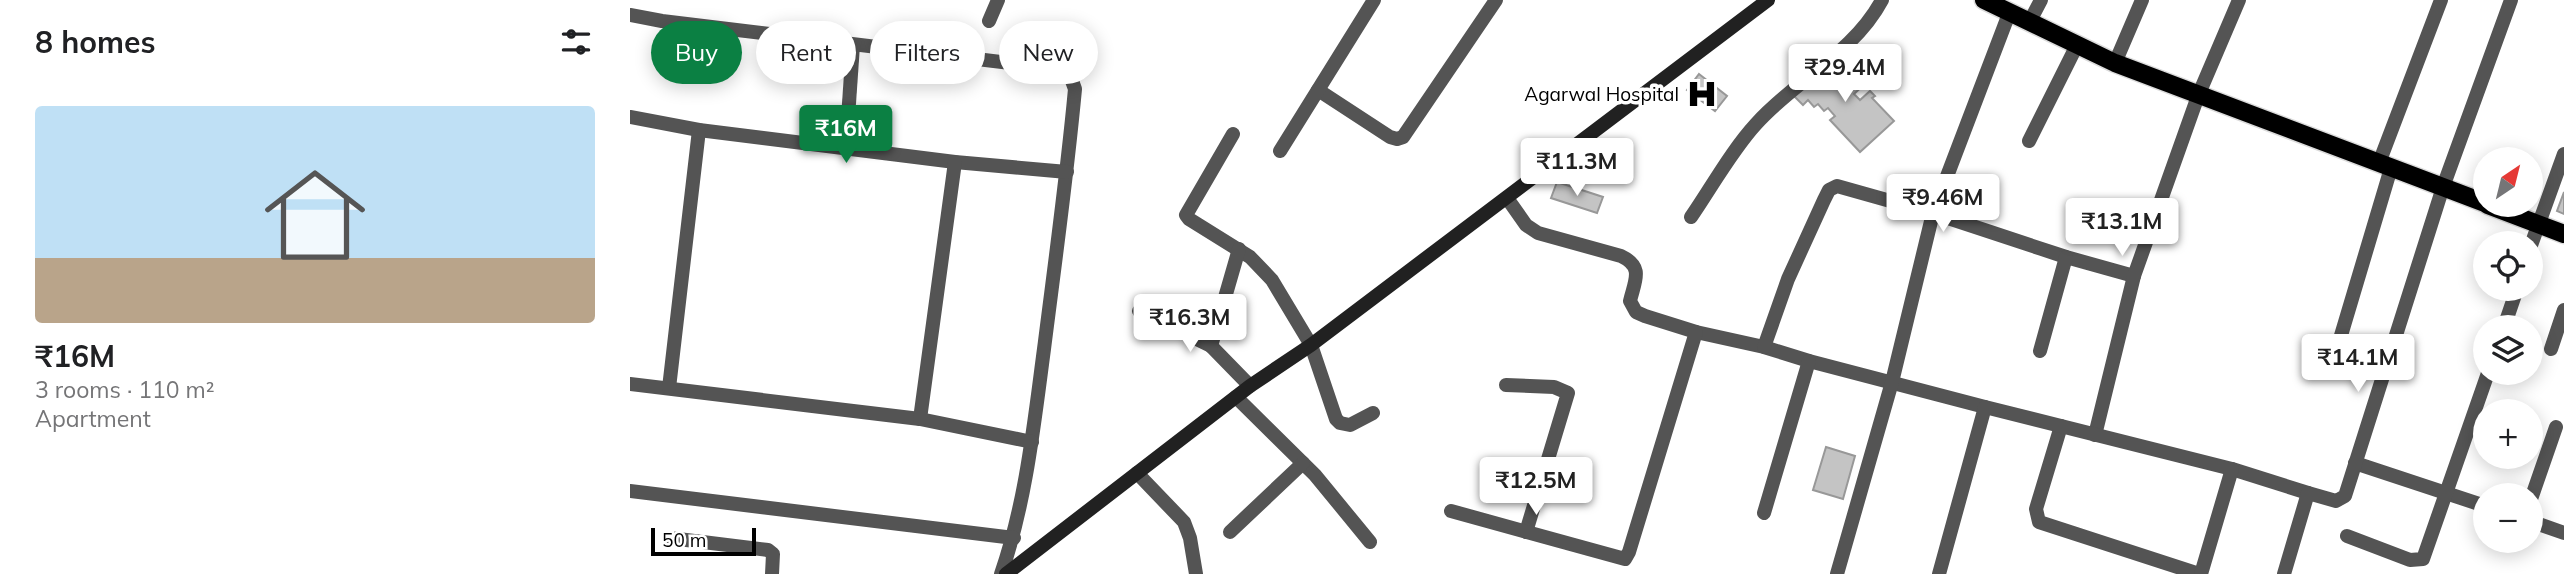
<!DOCTYPE html>
<meta charset="utf-8">
<style>
:root{--surface:#fff;--page:#f6f6f6;--text:#202124;--muted:#757577;--line:#e0e0e0;--accent:#0b8043}
body{margin:0;font-family:Mulish,sans-serif;background:var(--page);color:var(--text);height:100vh;display:flex;flex-direction:column;font-size:26px;white-space:nowrap}
*{box-sizing:border-box;margin:0}
p{font-size:23px;color:var(--muted)}
.icon{flex:none;width:38px;height:38px;fill:none;stroke:currentColor;stroke-width:2;stroke-linecap:round;stroke-linejoin:round}
.map{position:relative;flex:1;overflow:hidden}
.panel{display:flex;flex-direction:column;background:var(--surface);width:630px}
.panel>*{flex:none}
.banner{position:absolute;left:21px;top:21px;width:665px;height:63px;display:flex;gap:14px}
.needle{width:46px;rotate:35deg}
.tools{position:absolute;left:1843px;top:147px;display:grid;gap:14px}
.tools a{display:grid;place-items:center;width:70px;height:70px;border-radius:50%;background:var(--surface);box-shadow:0 4px 18px #0003;font-size:35px}
.scale{position:absolute;left:21px;bottom:18px;width:105px;box-sizing:border-box;padding-left:7px;border:4px solid #000;border-top:0;font-size:19px;line-height:24px;white-space:nowrap;color:#000;-webkit-text-stroke:5px #fff;paint-order:stroke}
.price{position:absolute;translate:-50% -60px;padding:0 16px;border-radius:7px;background:#fff;color:#222;font-size:23px;line-height:46px;filter:drop-shadow(0 2px 4px #0008)}
.price::after{content:'';position:absolute;left:50%;top:42px;width:21px;height:16px;margin-left:-10px;background:inherit;clip-path:polygon(0 0,100% 0,50% 100%)}
.price.selected{background:var(--accent);color:#fff}
ul{padding:0;list-style:none}
li{display:grid;align-content:center;gap:14px;height:371px;padding:0 35px}
li+li{border-top:2px solid var(--line)}
li span{display:grid;place-items:center;height:217px;border-radius:7px;color:#555}
li>.icon{margin-inline-start:auto}
span .icon{width:126px;height:126px;fill:#fffc;stroke-width:1}
li b{font-size:30px}
h2{display:flex;justify-content:space-between;align-items:center;height:84px;padding:0 35px;font-size:30px}
.tag{padding:0 24px;border-radius:32px;background:var(--surface);box-shadow:0 4px 18px #0003;font-size:24px;line-height:63px}
.tag.selected{background:var(--accent);color:#fff}
main{display:flex;flex:1;min-height:0}
.map>svg:first-child{display:block}
.building{fill:#c4c4c4;stroke:#989898;stroke-width:2}
.lines{fill:none;stroke-linecap:round;stroke-linejoin:round}
.primary-casing{stroke:#dbdbdb;stroke-width:21}
.minor{stroke:#545454;stroke-width:14}
.secondary{stroke:#212121;stroke-width:14}
.primary{stroke:#000;stroke-width:18}
.labels{text-anchor:middle;stroke-width:7;stroke-linejoin:round;paint-order:stroke}
.poi-label{font-size:19px;fill:#000;stroke:#fff;text-anchor:end}
</style>
<main>
<section class="panel">
<h2>8 homes<svg class="icon" aria-label="filters" viewBox="0 0 24 24"><path d="M4 7h16M4 17h16"/><circle cx="9" cy="7" r="2"/><circle cx="15" cy="17" r="2"/></svg></h2>
<ul>
<li><span style="background:linear-gradient(#bfe0f5 70%,#b9a48a 0)"><svg class="icon" aria-label="home" viewBox="0 0 24 24"><path d="M3 11l9-7 9 7M6 9v11h12V9"/></svg></span><div><b>₹16M</b><p>3 rooms · 110 m²</p><p>Apartment</p></div></li>
</ul>
</section>
<div class="map">
<svg width="1934" height="574" viewBox="0 0 1934 574">
<rect width="100%" height="100%" fill="#fff"/>
<g class="building">
<polygon points="1202,57 1224,81 1233,73 1240,79 1224,94 1230,100 1240,91 1245,96 1242,98 1264,121 1230,152 1200,120 1205,116 1198,108 1194,111 1188,104 1184,107 1178,100 1173,105 1162,94"/>
<polygon points="1069,74 1097,96 1085,111 1057,90"/>
<polygon points="927,182 973,197 967,213 921,198"/>
<polygon points="1934,192 1934,214 1927,211"/>
<polygon points="1196,447 1225,456 1213,499 1183,490"/>
</g>
<g class="lines">
<g class="primary-casing">
<g id="primary">
<polyline points="1354,0 1485,63 1855,203"/>
<polyline points="1858,205 1934,234"/>
</g>
</g>
<g class="minor">
<path d="M0,15L32,21L421,68L441,78L445,89C437,176 425,262 414,349C404,424 396,502 371,574"/>
<polyline points="359,21 368,0"/>
<polyline points="1400,21 1411,0"/>
<polyline points="1485,63 1512,0"/>
<polyline points="688,90 760,137 767,139 773,137 866,0"/>
<polyline points="0,117 69,130 325,162 437,172"/>
<polyline points="603,134 556,215 559,219 620,257 642,280 681,345 706,419 710,423 720,425 743,413"/>
<polyline points="1399,141 1447,45"/>
<polyline points="216,147 223,45"/>
<polyline points="650,151 744,0"/>
<polyline points="1749,163 1811,0"/>
<path d="M877,198L896,225L908,233L991,256C1014,267 1005,280 1000,301L1006,312L1015,316L1066,332L1134,347L1179,361L1355,407"/>
<path d="M1061,217C1081,188 1102,150 1126,124C1164,81 1224,53 1252,0"/>
<polyline points="1900,248 1934,154"/>
<polyline points="509,311 581,346 620,386"/>
<polyline points="1874,327 1887,289"/>
<polyline points="581,346 609,249"/>
<polyline points="1134,347 1158,279 1194,200 1199,190 1207,186 1303,213 1436,257 1504,276"/>
<polyline points="1921,349 1934,310"/>
<polyline points="1410,351 1436,257"/>
<polyline points="1704,359 1761,168"/>
<polyline points="0,384 290,419 402,442"/>
<polyline points="876,385 924,387 938,393 896,532"/>
<polyline points="39,388 69,130"/>
<polyline points="606,397 685,475 740,542"/>
<polyline points="290,419 325,162"/>
<polyline points="1431,426 1406,509 1409,522 1569,574"/>
<polyline points="1465,435 1504,276 1568,96 1609,0"/>
<polyline points="1725,463 1855,506"/>
<polyline points="1602,469 1678,493"/>
<polyline points="507,473 554,522 560,538 566,574"/>
<polyline points="0,491 384,538"/>
<polyline points="1900,502 1926,427"/>
<polyline points="821,511 995,559 999,552 1066,332"/>
<polyline points="1134,513 1179,361"/>
<polyline points="1900,521 1934,533"/>
<polyline points="600,532 673,463"/>
<polyline points="1717,536 1780,560 1793,559 1858,373"/>
<polyline points="40,538 138,550 143,554 142,574"/>
<polyline points="1207,574 1262,382 1303,213 1380,11"/>
<polyline points="1309,574 1355,407 1602,469 1571,574"/>
<polyline points="1654,574 1678,493 1706,501 1715,496 1813,187 1881,0"/>
</g>
<polyline class="secondary" points="376,574 620,386 681,345 1138,0"/>
<use href="#primary" class="primary"/>
</g>
<defs>
<g id="hospital-bare" transform="scale(2.415)"><path d="M-5-5h3v3.5h4V-5h3V5h-3V1.5h-4V5h-3Z" fill="#000" stroke="#fff" stroke-width="2.5" paint-order="stroke"/></g>
</defs>
<g fill-rule="evenodd">
<use href="#hospital-bare" x="1072" y="94"/>
</g>
<g class="labels">
<g class="poi-label">
<text x="1049" y="101">Agarwal Hospital</text>
</g>
</g>
</svg>
<div class="tools">
<a><svg class="needle" viewBox="-14 -14 28 28"><path d="M0-13l5 13h-10z" fill="#e53935"/><path d="M0 13l5-13h-10z" fill="#757577"/></svg></a>
<a><svg class="icon" aria-label="locate" viewBox="0 0 24 24"><circle cx="12" cy="12" r="6"/><path d="M12 2v4M12 18v4M2 12h4M18 12h4"/></svg></a>
<a><svg class="icon" aria-label="layers" viewBox="0 0 24 24"><path d="M12 4l9 5-9 5-9-5zM3 14l9 5 9-5"/></svg></a>
<a>+</a>
<a>−</a>
</div>
<div class="scale">50 m</div>
<b class="price" style="left:1215px;top:104px">₹29.4M</b>
<b class="price selected" style="left:216px;top:165px">₹16M</b>
<b class="price" style="left:947px;top:198px">₹11.3M</b>
<b class="price" style="left:1313px;top:234px">₹9.46M</b>
<b class="price" style="left:1492px;top:258px">₹13.1M</b>
<b class="price" style="left:560px;top:354px">₹16.3M</b>
<b class="price" style="left:1728px;top:394px">₹14.1M</b>
<b class="price" style="left:906px;top:517px">₹12.5M</b>
<div class="banner">
<a class="tag selected">Buy</a>
<a class="tag">Rent</a>
<a class="tag">Filters</a>
<a class="tag">New</a>
</div>
</div>
</main>
